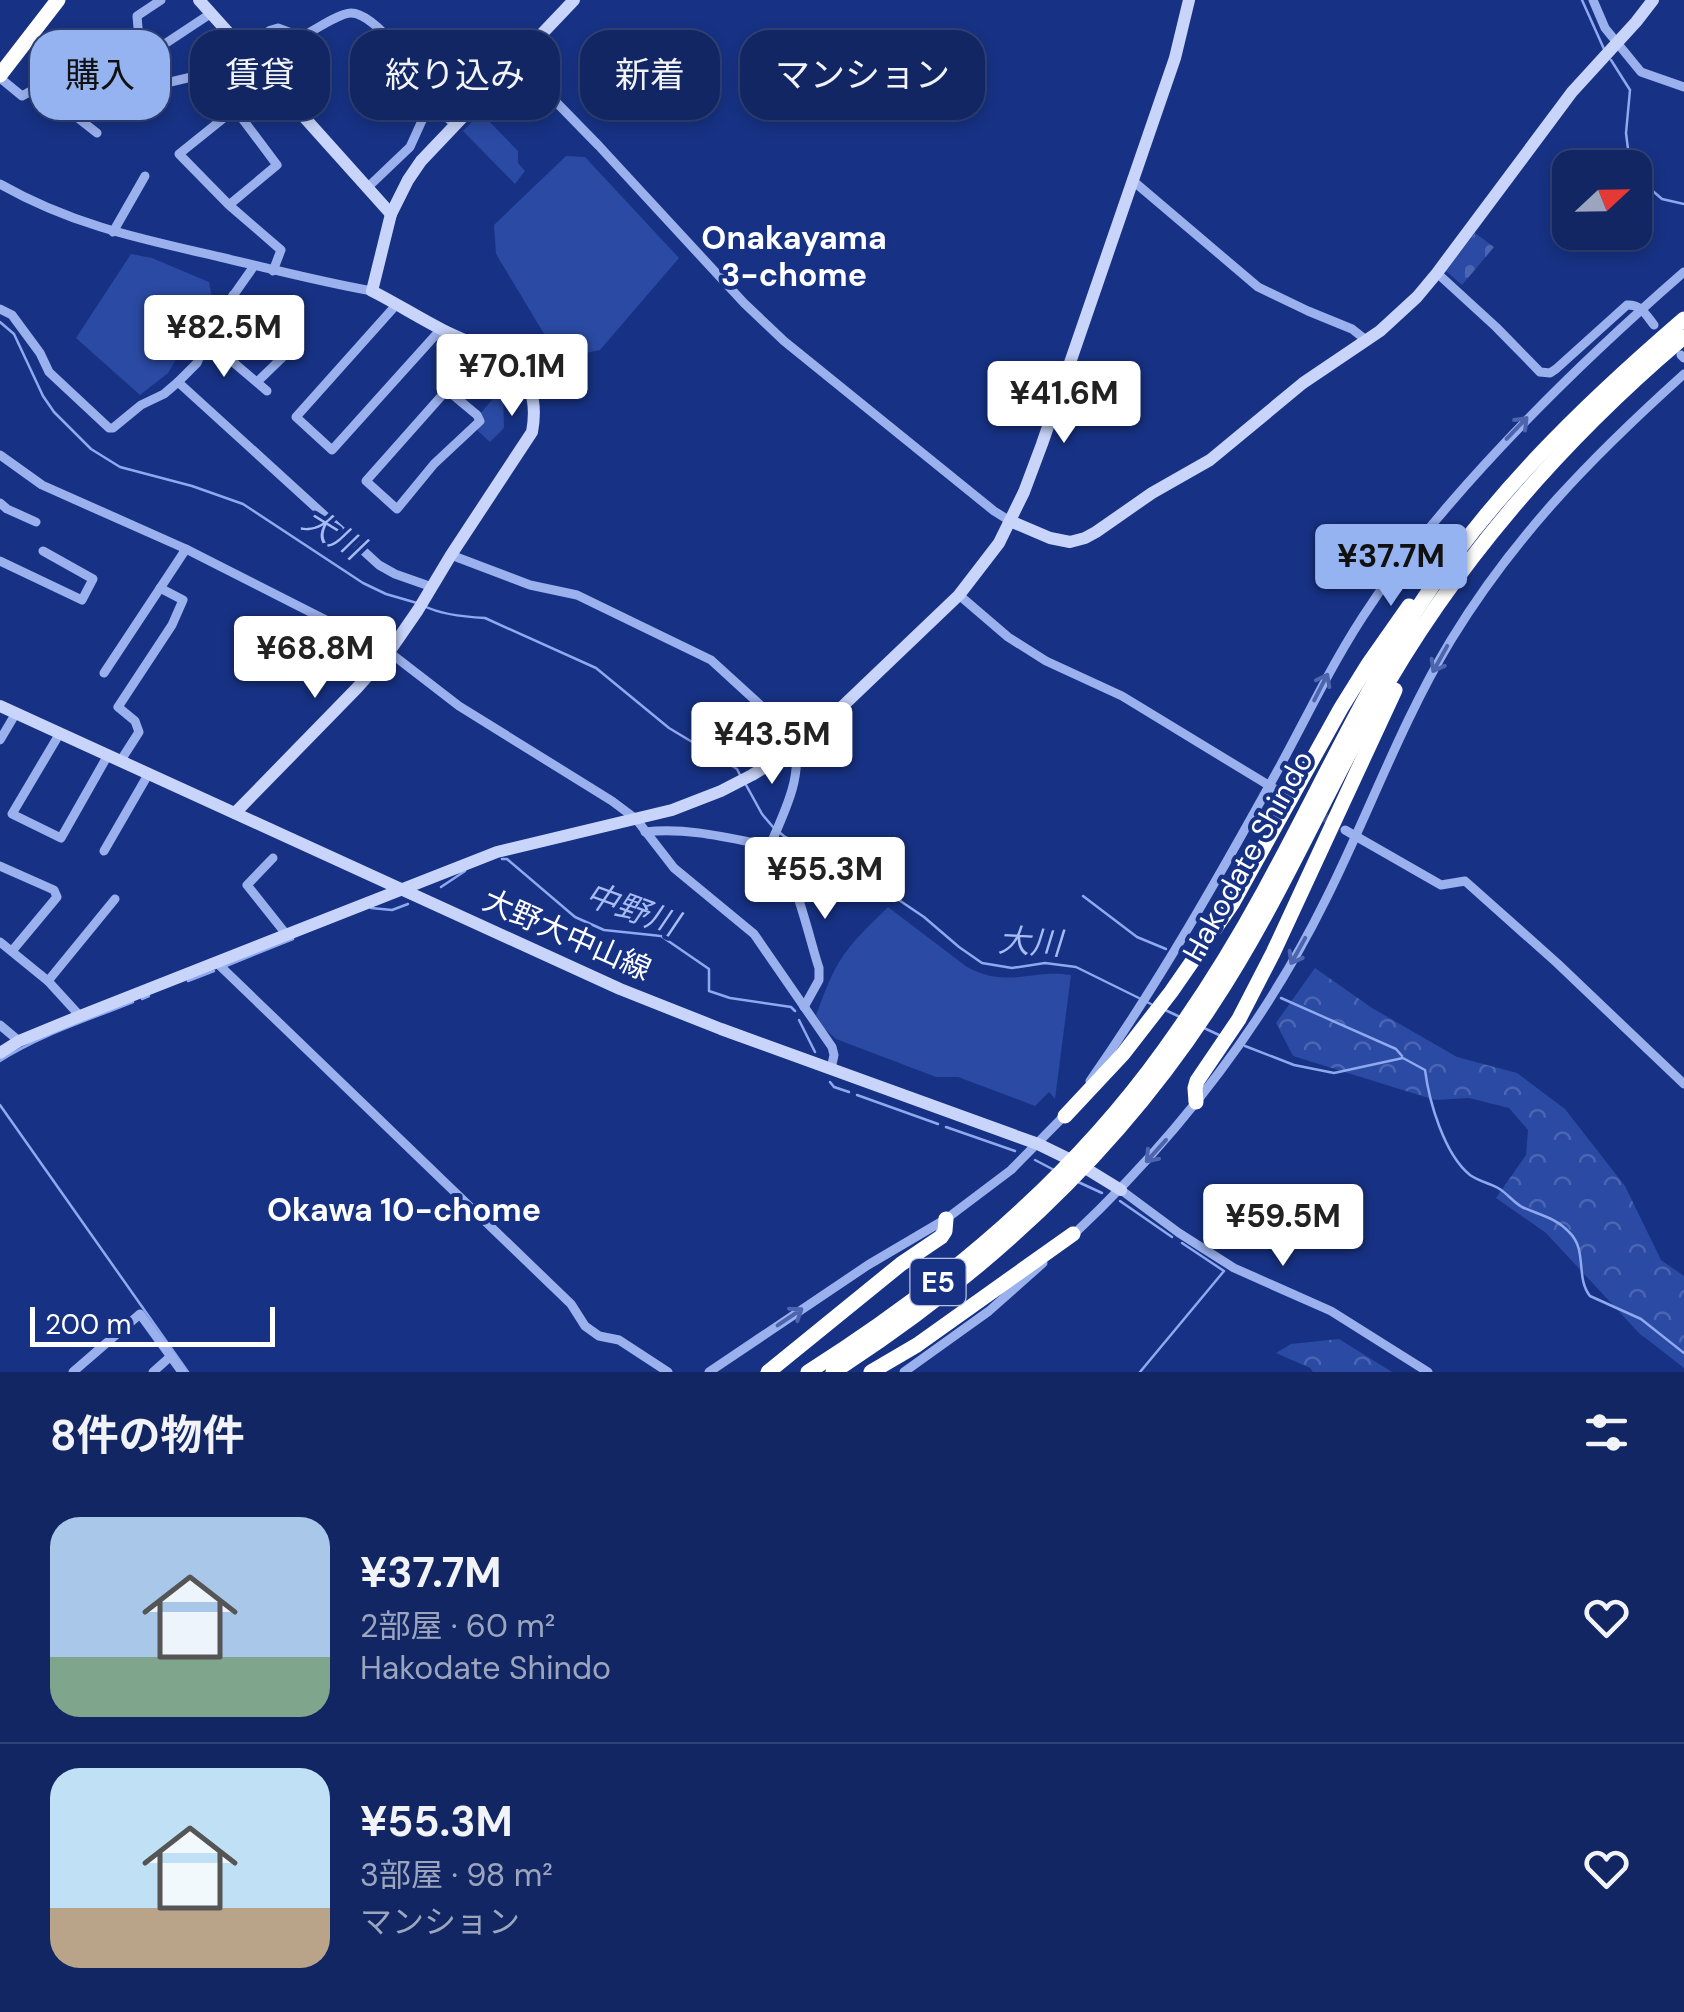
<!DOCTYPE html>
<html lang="ja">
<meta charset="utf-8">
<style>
:root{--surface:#112663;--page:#1a2e69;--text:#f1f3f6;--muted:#9ca5be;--line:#304378;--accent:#95b2f1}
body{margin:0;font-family:"DM Sans","Noto Sans JP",sans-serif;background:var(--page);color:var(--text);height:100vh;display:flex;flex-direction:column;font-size:38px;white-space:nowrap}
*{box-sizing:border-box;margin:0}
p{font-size:32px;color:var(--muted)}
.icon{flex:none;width:55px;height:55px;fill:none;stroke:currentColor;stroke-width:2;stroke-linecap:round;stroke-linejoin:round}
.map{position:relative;height:1372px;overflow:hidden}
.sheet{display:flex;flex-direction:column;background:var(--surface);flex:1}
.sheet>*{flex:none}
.guide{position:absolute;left:30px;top:30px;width:1000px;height:90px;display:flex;gap:20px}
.needle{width:65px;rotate:68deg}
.fabs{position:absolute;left:1552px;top:150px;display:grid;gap:20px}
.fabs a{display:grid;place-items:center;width:100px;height:100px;border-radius:20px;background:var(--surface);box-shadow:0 5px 15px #0003,0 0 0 2px var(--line);font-size:50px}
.scale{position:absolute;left:30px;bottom:25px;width:245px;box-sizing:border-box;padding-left:10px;border:5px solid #fff;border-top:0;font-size:28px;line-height:35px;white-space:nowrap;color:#fff;-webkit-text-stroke:8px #173284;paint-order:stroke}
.price{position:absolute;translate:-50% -85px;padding:0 22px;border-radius:10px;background:#fff;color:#222;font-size:32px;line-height:65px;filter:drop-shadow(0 2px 5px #0008)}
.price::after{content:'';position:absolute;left:50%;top:60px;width:30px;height:22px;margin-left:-15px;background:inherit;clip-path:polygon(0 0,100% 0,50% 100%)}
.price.current{background:var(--accent);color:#111}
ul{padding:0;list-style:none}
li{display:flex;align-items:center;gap:30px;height:250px;padding:0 50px}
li+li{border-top:2px solid var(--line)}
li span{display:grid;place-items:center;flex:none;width:280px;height:200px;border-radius:30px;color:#555}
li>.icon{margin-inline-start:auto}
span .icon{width:120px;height:120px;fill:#fffc;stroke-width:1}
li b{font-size:42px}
h2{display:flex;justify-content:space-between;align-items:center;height:120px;padding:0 50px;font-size:42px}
.pill{padding:0 35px;border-radius:30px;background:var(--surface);box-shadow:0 5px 15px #0003,0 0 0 2px var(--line);font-size:35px;line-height:90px}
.pill.current{background:var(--accent);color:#111}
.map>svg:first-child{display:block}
.green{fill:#2a4aa3}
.forest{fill:url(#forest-crowns)}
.cemetery{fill:url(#cemetery-stones)}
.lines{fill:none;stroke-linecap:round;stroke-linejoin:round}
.stream{stroke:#8ea9ef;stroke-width:2.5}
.street-tunnel{stroke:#3a5196;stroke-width:9;stroke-dasharray:9 4.5;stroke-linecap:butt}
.street{stroke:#9bb1ed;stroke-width:9}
.secondary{stroke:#c8d4f9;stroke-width:12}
.highway{stroke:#fff;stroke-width:15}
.oneway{stroke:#4c65ae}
.labels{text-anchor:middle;stroke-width:8;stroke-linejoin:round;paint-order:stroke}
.shield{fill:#173284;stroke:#b9c2da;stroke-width:2.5}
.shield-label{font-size:28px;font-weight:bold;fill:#fff}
.street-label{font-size:30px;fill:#fff;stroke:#173284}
.neighbourhood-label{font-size:32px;font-weight:bold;fill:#fff;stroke:#173284}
.water-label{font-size:32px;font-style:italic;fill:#a7bcf4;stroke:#173284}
</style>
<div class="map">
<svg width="1684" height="1372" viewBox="0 0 1684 1372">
<defs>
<pattern id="forest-crowns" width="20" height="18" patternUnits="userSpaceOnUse" patternTransform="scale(2.5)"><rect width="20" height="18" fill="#2a4aa3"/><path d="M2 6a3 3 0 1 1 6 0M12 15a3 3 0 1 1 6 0" fill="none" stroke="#4a65b1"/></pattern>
<pattern id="cemetery-stones" width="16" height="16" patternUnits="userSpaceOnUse" patternTransform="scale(2.5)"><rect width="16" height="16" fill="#2a4aa3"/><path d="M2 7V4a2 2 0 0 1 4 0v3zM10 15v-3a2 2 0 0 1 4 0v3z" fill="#4a65b1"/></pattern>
</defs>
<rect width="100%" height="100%" fill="#173284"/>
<g class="green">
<polygon points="481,113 518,151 518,163 525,171 515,184 463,131"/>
<polygon points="566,156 585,157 679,258 600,350 572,356 555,352 496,254 494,225"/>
<polygon points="131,254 152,258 209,282 212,298 168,373 140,395 76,338"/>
<polygon points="501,389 503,391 504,428 490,442 477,430 485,420 480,414"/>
<path d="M888,907L967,967C1009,989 1030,969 1071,975L1055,1099L1049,1092L1035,1106L958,1077H936L836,1039L824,1028L816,1015C823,997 829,979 839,962C852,941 871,924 888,907Z"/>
</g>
<g class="forest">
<polygon points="1315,968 1372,1008 1457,1057 1517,1073 1565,1109 1625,1186 1661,1260 1684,1276 1684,1368 1639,1333 1546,1233 1496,1198 1526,1155 1528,1130 1509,1108 1469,1098 1435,1100 1293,1056 1276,1023"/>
<polygon points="1339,1339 1392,1372 1313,1372 1310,1368 1276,1353 1291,1344"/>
</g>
<polygon class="cemetery" points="1475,233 1494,247 1462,285 1446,271"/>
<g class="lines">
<g class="stream">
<polyline points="1582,0 1604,49"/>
<polyline points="1611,60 1630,90 1626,133 1628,149 1647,186 1662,199 1684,204"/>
<polyline points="0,322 14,334 43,396 54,412 91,449 120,467 192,486 243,504 363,583 386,594 417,603"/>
<path d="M424,606C442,615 465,617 485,618L596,668L669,728L737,769L741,777"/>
<polyline points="745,783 762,814 773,827"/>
<polyline points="779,832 785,837 839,861 865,877 924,917 959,947 982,963 1012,968 1045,963 1076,967 1151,1004"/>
<polyline points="502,859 507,859 575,917 604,930 661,936 709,969 709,991 730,998 791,1007 795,1011"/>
<polyline points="441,887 465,871"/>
<polyline points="1083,896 1137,937 1166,949"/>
<polyline points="371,908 392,910 408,904"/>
<polyline points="226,966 293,939"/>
<polyline points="188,981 214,971"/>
<polyline points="1281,998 1396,1049 1402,1056"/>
<polyline points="142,999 149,996"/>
<polyline points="1163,1009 1178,1016"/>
<polyline points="799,1020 815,1052"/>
<polyline points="1204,1028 1219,1035"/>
<path d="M1245,1046L1294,1065L1334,1073L1403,1058L1425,1070C1429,1101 1444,1154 1470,1175C1478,1181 1489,1183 1498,1188C1507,1193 1513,1202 1522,1207C1540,1215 1556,1218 1569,1232C1588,1250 1575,1277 1590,1296L1641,1319L1684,1353"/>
<path d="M0,1061C40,1035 89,1020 133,1002"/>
<polyline points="830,1082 834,1087 849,1092"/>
<polyline points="857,1095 938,1124"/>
<polyline points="0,1105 188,1372"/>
<polyline points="946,1127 1015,1151"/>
<polyline points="1035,1160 1056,1171"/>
<polyline points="1076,1181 1102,1193"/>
<polyline points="1120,1201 1172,1237"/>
<polyline points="1140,1372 1224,1271 1182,1243"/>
</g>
<polyline class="street-tunnel" points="1278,791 1337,825"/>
<g class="street">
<polyline points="161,0 137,16 140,51 145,57 210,14"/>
<polyline points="1593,0 1605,28 1641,72 1684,87"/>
<polyline points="516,61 599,146 744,303 784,341 994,511 1010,521"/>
<polyline points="0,78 22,96 31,91 69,111 97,133"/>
<path d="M128,79L143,98L162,84L200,75L215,69L240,48L271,30L278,28L302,37C313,31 339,13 351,13C377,13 425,81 433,104L425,114L410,147L367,188"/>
<polyline points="433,104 454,124"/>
<polyline points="69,111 83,92"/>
<polyline points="1132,180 1258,287 1308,311 1352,329 1366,340"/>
<path d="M0,184C72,225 141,239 220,257C271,269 321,282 372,291"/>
<polyline points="229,205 277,165 235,109 179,154 229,205 281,250 273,271"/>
<polyline points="113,232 145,176"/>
<polyline points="254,266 204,337 207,340 197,363 178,382 379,565 395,574 432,587"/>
<path d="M1437,273L1496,327L1540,372L1550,373L1556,369L1627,305C1641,304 1646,315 1654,325"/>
<polyline points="233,295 288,344 287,353 257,382"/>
<polyline points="397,304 296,417 332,450 441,329"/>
<polyline points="0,309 12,315 40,353 49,372 109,428 113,428 141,405 164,394 178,382"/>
<polyline points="207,340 267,391"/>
<polyline points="1681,355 1684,358"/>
<polyline points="447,390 477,415 480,421 434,464 397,509 366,481 484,348"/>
<polyline points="0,455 42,485 186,549 389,652 459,706 612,801 636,819 674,868 754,934 832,1047 834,1055 831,1069"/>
<polyline points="0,503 7,509 36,522"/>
<polyline points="451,555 530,585 577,595 711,660 801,742"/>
<polyline points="0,561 82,600 93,579 43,551"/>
<polyline points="959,595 1008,637 1046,661 1122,696 1278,791"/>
<polyline points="104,673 186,549"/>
<polyline points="60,733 12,814 61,838 108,755"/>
<polyline points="0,740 16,713"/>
<polyline points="121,760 139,732 135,721 118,707 172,625 183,600 160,588"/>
<polyline points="1345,830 1441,885 1465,881 1557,963 1684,1084"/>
<path d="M645,832C687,827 729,838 770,846C794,863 809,939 819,968V980L804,1007"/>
<path d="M770,846C782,816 802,780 795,747"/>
<polyline points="104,851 149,773"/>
<polyline points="273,858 247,885 286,934"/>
<polyline points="0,866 54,890 57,897 12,951"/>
<polyline points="0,942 48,981 80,1016"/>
<polyline points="217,963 571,1304 585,1326 599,1336 619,1340 668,1372"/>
<polyline points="48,981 115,899"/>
<polyline points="0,1025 19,1041"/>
<path d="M1090,1081C1160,981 1220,875 1279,768C1309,713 1336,655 1372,603C1394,569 1421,538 1447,507C1521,421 1599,346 1684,272"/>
<polyline points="1121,1190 1179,1233 1234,1268 1331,1311 1428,1372"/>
<path d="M1073,1235C1176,1138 1263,1027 1326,899C1369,813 1401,723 1451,640C1515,535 1593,456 1684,374"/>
<polyline points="73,1372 140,1314 182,1372"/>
<polyline points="153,1372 171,1356"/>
<polyline points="709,1372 868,1265 946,1219 1011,1170 1066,1114"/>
<polyline points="904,1372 989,1311 1043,1263"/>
</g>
<g class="secondary">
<polyline points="199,0 391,214"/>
<polyline points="1010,521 1050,538 1070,542 1085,538 1096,532 1152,493 1210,460 1303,383 1380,331 1417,297 1437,273 1572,92 1636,22 1653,0"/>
<polyline points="0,706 620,989 721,1029 1038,1144 1077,1163 1121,1190"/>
<path d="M235,813L357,688L389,652L418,610L451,555L532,432C545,362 491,354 443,330C419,318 396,303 372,291L391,214L408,180L421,161L574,0"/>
<polyline points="0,1053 19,1041 80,1016 497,852 672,810 721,791 752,775 775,761 825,723 959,595 999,543 1024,492 1042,444 1175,58 1189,0"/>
</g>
<g class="highway">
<polyline points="0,75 58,0"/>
<polyline points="1196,1102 1195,1088 1197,1081 1239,1019 1273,953 1395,690"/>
<polyline points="1065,1116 1123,1054 1171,992 1232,904 1341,708 1369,663 1409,606"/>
<polyline points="768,1372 901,1264 941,1237 945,1231 946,1219"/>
<path d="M808,1372C944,1286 1070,1181 1164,1050C1201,999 1234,946 1264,891C1315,798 1359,702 1415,612C1488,498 1582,407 1684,319"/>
<path d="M833,1372C982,1276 1114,1155 1211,1006C1274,911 1319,806 1374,707C1452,566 1561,441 1684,337"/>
<polyline points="871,1372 917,1345 1073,1234"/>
</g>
</g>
<defs><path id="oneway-shaft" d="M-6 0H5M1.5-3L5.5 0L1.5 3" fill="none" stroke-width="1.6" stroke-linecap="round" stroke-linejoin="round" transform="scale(2.5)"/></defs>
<g class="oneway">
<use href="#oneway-shaft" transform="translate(1517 428) rotate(-46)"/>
<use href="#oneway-shaft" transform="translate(1440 659) rotate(119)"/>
<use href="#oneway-shaft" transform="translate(1321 687) rotate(-63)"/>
<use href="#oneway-shaft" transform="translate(1298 951) rotate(119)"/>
<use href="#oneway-shaft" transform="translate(1156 1151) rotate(132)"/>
<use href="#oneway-shaft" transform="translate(790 1317) rotate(-34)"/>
</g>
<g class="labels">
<rect class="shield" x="910.5" y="1259" width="55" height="46" rx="8"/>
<g class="shield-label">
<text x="938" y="1292">E5</text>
</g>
<g class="street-label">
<text transform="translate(1248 856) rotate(-61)" y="10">Hakodate Shindo</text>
<text transform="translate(567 935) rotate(24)" y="10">大野大中山線</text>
</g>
<g class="neighbourhood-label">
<text x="794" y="249">Onakayama<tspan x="794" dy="37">3-chome</tspan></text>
<text x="404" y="1221">Okawa 10-chome</text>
</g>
<g class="water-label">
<text transform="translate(333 534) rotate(32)" y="11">大川</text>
<text transform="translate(632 909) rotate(20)" y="11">中野川</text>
<text transform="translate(1030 942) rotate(3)" y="11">大川</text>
</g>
</g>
</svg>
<div class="fabs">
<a><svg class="needle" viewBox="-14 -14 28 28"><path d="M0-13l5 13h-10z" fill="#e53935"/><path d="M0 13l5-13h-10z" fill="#9ca5be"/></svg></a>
</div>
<div class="scale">200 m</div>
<b class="price" style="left:224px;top:380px">¥82.5M</b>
<b class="price" style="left:512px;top:419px">¥70.1M</b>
<b class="price" style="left:1064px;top:446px">¥41.6M</b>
<b class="price current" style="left:1391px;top:609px">¥37.7M</b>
<b class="price" style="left:315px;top:701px">¥68.8M</b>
<b class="price" style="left:772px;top:787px">¥43.5M</b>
<b class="price" style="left:825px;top:922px">¥55.3M</b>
<b class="price" style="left:1283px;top:1269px">¥59.5M</b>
<div class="guide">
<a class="pill current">購入</a>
<a class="pill">賃貸</a>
<a class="pill">絞り込み</a>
<a class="pill">新着</a>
<a class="pill">マンション</a>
</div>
</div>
<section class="sheet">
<h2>8件の物件<svg class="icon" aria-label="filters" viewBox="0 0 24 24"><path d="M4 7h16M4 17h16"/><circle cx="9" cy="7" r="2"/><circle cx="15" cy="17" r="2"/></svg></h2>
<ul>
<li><span style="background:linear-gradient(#a9c7e8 70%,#7fa58c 0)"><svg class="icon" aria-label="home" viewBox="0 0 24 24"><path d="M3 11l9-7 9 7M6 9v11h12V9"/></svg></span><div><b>¥37.7M</b><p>2部屋 · 60 m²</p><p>Hakodate Shindo</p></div><svg class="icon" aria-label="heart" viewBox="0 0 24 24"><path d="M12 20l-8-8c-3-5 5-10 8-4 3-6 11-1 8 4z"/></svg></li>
<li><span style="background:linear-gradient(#bfe0f5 70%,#b9a48a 0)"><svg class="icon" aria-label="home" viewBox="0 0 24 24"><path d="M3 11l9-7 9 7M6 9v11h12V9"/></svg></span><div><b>¥55.3M</b><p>3部屋 · 98 m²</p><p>マンション</p></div><svg class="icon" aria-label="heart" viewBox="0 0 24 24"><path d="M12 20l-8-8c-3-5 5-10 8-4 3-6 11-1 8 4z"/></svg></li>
</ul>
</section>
